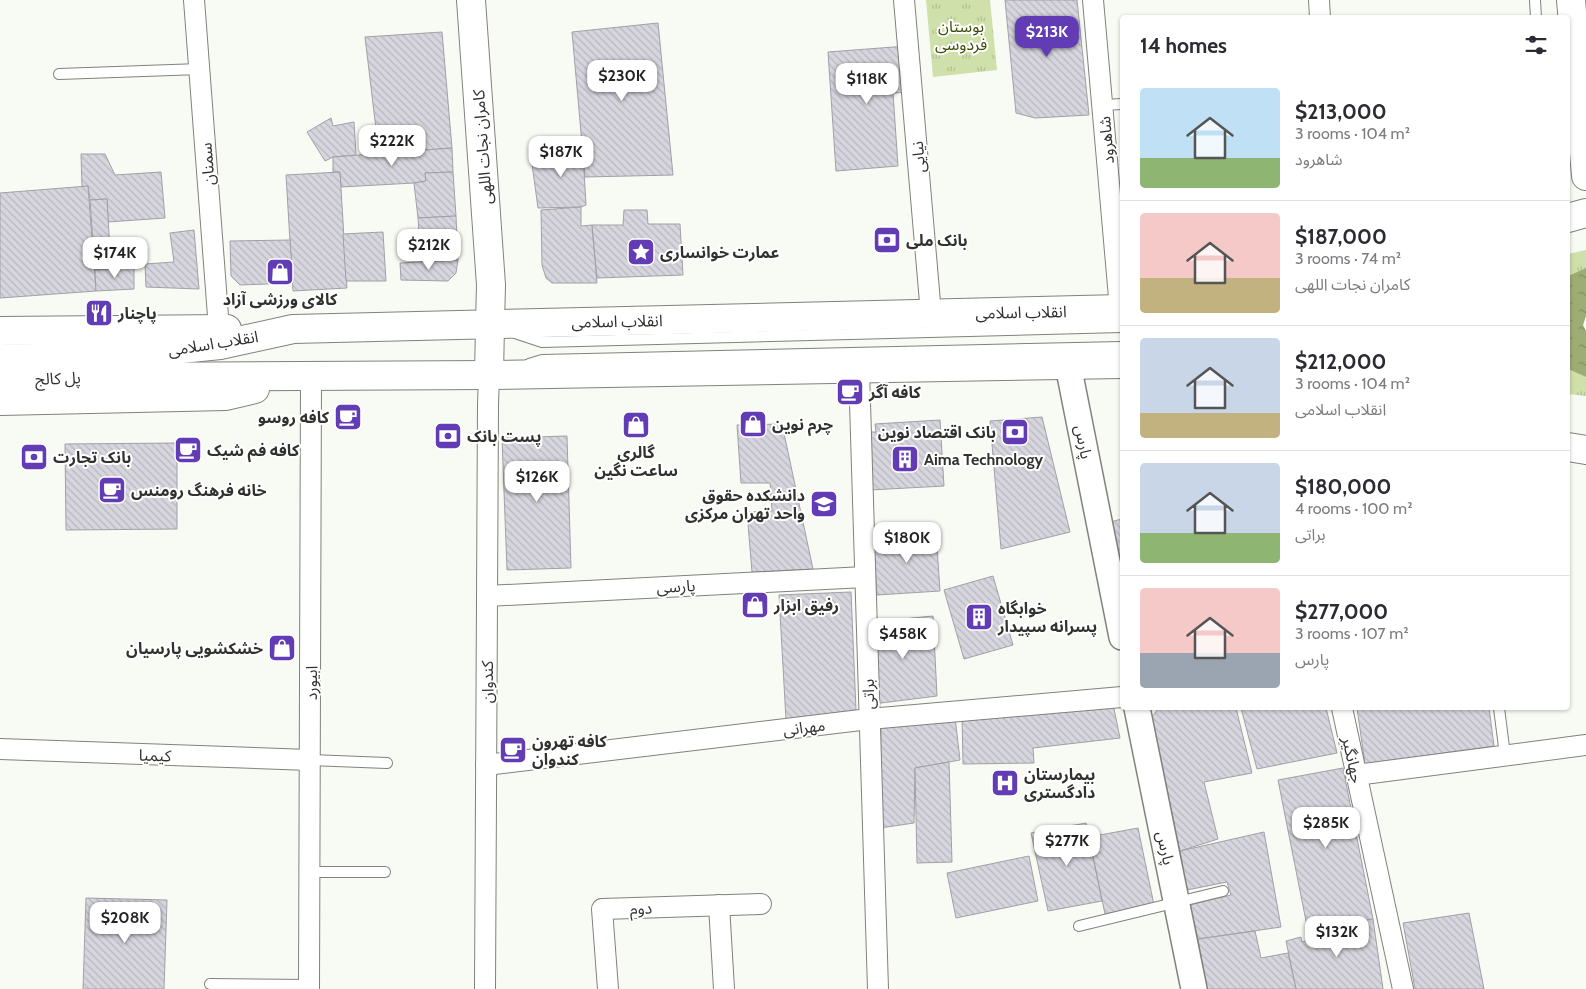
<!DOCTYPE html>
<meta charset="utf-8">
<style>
:root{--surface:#fff;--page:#f2f2f3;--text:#2b2b33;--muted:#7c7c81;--line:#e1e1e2;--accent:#613cb4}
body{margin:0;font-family:Cabin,"Noto Sans Arabic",sans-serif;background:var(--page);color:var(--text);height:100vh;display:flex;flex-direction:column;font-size:19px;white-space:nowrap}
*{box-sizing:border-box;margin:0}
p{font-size:16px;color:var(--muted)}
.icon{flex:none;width:28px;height:28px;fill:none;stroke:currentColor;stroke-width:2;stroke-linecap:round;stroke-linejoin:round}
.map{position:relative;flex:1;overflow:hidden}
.details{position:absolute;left:1120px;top:15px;width:450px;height:695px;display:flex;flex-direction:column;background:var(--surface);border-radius:5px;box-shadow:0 1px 4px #0004}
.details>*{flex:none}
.price{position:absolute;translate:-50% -42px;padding:0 11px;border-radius:10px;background:#fff;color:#222;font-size:16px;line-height:32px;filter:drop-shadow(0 1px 2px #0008)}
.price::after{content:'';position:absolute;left:50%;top:30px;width:15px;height:11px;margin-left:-8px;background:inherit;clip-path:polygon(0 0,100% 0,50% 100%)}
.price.active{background:var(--accent);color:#fff}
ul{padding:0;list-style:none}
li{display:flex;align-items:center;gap:15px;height:125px;padding:0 20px}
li+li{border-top:1px solid var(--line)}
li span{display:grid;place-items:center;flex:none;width:140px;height:100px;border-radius:5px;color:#555}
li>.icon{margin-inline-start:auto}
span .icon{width:60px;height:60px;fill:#fffc;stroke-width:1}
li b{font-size:21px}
h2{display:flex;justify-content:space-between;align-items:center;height:60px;padding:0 20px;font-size:21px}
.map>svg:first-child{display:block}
.grass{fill:url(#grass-tufts)}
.water{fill:url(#water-ripples)}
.building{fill:url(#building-back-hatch);stroke:#a1a0a7}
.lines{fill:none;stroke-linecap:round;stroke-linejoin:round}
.service-casing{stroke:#80827c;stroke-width:12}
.minor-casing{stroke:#80827c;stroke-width:22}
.tertiary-casing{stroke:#80827c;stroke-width:28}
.secondary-casing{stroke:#80827c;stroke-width:30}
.primary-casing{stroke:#80827c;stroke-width:30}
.service{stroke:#fff;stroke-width:10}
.minor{stroke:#fff;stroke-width:20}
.tertiary{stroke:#fff;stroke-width:25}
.secondary{stroke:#fff;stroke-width:28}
.primary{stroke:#fff;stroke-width:28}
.labels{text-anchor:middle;stroke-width:4;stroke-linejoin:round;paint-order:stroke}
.park-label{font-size:16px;fill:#3d4c08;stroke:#fff}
.street-label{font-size:16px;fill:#31322f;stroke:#fff}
.poi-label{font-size:16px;font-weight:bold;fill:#31322f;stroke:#fff;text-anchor:start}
</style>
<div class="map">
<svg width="1586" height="989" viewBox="0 0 1586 989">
<defs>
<pattern id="grass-tufts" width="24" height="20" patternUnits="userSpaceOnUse" patternTransform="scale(1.25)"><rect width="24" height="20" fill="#cfe0aa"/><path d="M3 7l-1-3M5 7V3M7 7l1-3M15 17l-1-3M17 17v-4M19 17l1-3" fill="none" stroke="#b2c193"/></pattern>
<pattern id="water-ripples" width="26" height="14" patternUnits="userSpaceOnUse" patternTransform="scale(1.25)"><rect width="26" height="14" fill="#9dae74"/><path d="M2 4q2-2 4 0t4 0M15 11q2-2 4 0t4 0" fill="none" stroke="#818e60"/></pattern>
<pattern id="building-back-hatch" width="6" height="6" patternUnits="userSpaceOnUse" patternTransform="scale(1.25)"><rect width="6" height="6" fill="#d7d6de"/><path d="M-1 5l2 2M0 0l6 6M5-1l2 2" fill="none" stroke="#b9b8bf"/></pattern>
</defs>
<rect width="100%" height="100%" fill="#f8fbf3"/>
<g class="grass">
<polygon points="926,0 990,0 997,70 933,77"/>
<polygon points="1586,250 1586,268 1568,276 1568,254"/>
<polygon points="1568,369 1586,377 1586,396 1568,394"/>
</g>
<polygon class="water" points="1586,268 1586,316 1583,325 1586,331 1586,377 1568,369 1568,276"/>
<g class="building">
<polygon points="1005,0 1077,0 1089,115 1035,118 1016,113"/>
<polygon points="658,23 673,175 585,177 572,32"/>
<polygon points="442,32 452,148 379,154 365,37"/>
<polygon points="907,46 910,92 893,93 898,166 836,171 828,52"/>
<polygon points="331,118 333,126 354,122 356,155 333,157 325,161 307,132"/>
<polygon points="579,142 580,154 583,154 586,205 581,207 538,208 532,164 551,161 549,143"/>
<polygon points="452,148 453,172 425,173 426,181 414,183 341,187 340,172 333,172 333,157"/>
<polygon points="81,154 105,154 115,175 161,172 165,218 108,222 107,199 90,200 88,186 82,187"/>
<polygon points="340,172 347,288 293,291 286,175"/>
<polygon points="453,172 456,216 418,218 414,183 426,181 425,173"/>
<polygon points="88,186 96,291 0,298 0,193"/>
<polygon points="107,199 111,269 95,270 90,200"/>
<polygon points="581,207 581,226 592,225 597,283 552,283 546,278 542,265 541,210"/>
<polygon points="624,210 647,210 648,224 680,224 683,275 597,278 592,225 623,225"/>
<polygon points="456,216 458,260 421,262 418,218"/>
<polygon points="194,230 199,289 146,287 145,264 174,262 170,233"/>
<polygon points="383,232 386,281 346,281 343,234"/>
<polygon points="290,240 293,283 240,285 231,276 230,241"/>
<polygon points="458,260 456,273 448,281 401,280 400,263"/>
<polygon points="134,268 134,289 96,291 95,270"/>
<polygon points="1042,417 1070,532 1001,549 990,421"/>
<polygon points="940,420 944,486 870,490 867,432 876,432 875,424"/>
<polygon points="782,424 813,569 752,572 747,512 772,511 770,483 741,483 737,425"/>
<polygon points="567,436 571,568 507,570 502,438"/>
<polygon points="177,443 177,529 66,530 65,444"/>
<polygon points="1122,519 1122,571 1110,522"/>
<polygon points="936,532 940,591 877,595 873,536"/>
<polygon points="993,576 1013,645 964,659 944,590"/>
<polygon points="851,592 856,710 786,720 779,595"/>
<polygon points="933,616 937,696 873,704 871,622"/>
<polygon points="1113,704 1120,738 1033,748 1034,763 963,764 962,716"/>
<polygon points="1166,708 1236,708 1252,773 1204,782 1218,839 1180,851 1152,717 1158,709"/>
<polygon points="1241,708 1326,708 1337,753 1257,769"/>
<polygon points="1357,708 1489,708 1494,746 1365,764"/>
<polygon points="955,717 960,760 915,768 914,823 880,828 881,723"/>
<polygon points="949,762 952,862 917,863 915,768"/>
<polygon points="1343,768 1373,919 1308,931 1278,780"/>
<polygon points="1086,823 1102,901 1048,911 1031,833"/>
<polygon points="1138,828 1154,905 1105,914 1089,837"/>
<polygon points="1264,832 1281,927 1198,939 1190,905 1231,895 1227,882 1187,890 1180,851"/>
<polygon points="1029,856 1038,901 956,918 947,873"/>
<polygon points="86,898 167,900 164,989 83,989"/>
<polygon points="1469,913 1484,989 1415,989 1403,923"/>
<polygon points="1373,919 1383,989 1296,989 1286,941 1301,937 1302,942 1312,939 1308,931"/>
<polygon points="1255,931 1261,958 1288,953 1296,989 1207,989 1198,939"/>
</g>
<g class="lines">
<g class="service-casing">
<g id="service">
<polyline points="1535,0 1536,18"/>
<polyline points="59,74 200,69"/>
<polyline points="1103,105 1122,104"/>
<polyline points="515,333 542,342 1122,327"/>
<polyline points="529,364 542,360 1122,347"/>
<polyline points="1499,708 1505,755"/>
<polyline points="310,760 387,763"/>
<polyline points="309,872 385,872"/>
<polyline points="1079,926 1223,891"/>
<polyline points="210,984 309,985"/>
</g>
</g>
<g class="minor-casing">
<g id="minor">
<polyline points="194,0 219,329"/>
<polyline points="904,0 931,314"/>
<polyline points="1093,0 1120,309"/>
<polyline points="1319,0 1320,18"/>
<polyline points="859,370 878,989"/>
<polyline points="487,596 865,577"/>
<polyline points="1342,708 1403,989"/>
<polyline points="0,749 310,760"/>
<polyline points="486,765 869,719 1122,697"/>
<polyline points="1356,775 1586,745"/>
<polyline points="719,905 724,989"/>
<polyline points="309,989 311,377"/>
<polyline points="485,989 488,405 489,375"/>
<polyline points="608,989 602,909 761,904"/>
</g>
</g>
<g class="tertiary-casing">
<g id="tertiary">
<polyline points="1068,365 1122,637"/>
<polyline points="1137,708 1194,989"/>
</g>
</g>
<g class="secondary-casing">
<polyline id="secondary" points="471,0 491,285 490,325"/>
</g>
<g class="primary-casing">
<g id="primary">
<polyline points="1571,0 1586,176"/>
<polyline points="1568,218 1586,213"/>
<polyline points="0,331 227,329"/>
<polyline points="0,359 113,356 220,345 293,329 1122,309"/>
<polyline points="489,375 490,325"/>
<polyline points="0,380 116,377 489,375 1122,364"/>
<polyline points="0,401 226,396 255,389"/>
<polyline points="1568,447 1586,450"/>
</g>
</g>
<use href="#service" class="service"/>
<use href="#minor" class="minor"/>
<use href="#tertiary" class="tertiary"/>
<use href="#secondary" class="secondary"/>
<use href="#primary" class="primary"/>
</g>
<defs>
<g id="bank-square" transform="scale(1.4375)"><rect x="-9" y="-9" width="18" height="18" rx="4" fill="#613cb4" stroke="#fff"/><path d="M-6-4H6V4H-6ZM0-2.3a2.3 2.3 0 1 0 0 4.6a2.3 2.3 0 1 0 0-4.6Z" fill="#fff"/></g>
<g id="sight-square" transform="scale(1.4375)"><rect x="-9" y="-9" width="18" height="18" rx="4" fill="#613cb4" stroke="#fff"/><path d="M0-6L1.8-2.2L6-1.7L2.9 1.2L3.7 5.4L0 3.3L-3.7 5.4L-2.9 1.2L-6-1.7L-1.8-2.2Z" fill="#fff"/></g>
<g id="shop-square" transform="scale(1.4375)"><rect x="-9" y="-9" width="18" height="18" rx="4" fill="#613cb4" stroke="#fff"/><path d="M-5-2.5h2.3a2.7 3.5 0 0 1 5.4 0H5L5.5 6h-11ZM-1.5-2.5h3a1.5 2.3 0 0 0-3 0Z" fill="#fff"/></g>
<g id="restaurant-square" transform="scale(1.4375)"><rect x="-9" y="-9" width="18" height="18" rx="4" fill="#613cb4" stroke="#fff"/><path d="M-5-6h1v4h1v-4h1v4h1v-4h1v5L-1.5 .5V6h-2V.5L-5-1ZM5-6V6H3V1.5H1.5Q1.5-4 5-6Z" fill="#fff"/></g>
<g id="cafe-square" transform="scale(1.4375)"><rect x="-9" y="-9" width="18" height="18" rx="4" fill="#613cb4" stroke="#fff"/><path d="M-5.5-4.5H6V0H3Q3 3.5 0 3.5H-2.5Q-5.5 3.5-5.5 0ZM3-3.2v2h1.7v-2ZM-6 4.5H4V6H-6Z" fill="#fff"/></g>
<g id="building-square" transform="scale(1.4375)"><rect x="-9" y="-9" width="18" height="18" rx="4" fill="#613cb4" stroke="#fff"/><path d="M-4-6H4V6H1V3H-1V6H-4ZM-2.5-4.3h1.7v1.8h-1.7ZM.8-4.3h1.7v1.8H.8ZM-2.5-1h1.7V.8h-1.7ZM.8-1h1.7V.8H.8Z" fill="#fff"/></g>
<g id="university-square" transform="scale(1.4375)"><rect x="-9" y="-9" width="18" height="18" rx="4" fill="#613cb4" stroke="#fff"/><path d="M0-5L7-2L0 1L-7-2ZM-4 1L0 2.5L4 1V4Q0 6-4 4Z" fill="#fff"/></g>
<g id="hospital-square" transform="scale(1.4375)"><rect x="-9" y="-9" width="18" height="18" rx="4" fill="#613cb4" stroke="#fff"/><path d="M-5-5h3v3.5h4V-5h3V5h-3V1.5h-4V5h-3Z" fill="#fff"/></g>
</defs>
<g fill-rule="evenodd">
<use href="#bank-square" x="887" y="240"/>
<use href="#sight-square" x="641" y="252"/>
<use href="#shop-square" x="280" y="272"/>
<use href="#restaurant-square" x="99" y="313"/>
<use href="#cafe-square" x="850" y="392"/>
<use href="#cafe-square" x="348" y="417"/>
<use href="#shop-square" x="753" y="424"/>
<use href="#shop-square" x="636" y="425"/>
<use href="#bank-square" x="1015" y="432"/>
<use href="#bank-square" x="448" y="436"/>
<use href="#cafe-square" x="188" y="450"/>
<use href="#bank-square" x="34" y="457"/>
<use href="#building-square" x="905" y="459"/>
<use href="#cafe-square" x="112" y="490"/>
<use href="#university-square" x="824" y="504"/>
<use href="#shop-square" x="755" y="605"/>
<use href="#building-square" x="979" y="617"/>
<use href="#shop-square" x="282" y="648"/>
<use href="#cafe-square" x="513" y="750"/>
<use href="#hospital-square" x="1005" y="783"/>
</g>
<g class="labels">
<g class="park-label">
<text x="961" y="32">بوستان<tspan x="961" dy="18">فردوسی</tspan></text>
</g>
<g class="street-label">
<text transform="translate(1106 140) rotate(-95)" y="6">شاهرود</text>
<text transform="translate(482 147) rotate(-94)" y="6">کامران نجات اللهی</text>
<text transform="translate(918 157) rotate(-95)" y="6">نیایی</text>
<text transform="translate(207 164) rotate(-94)" y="6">سمنان</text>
<text transform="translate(1021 312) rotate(-1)" y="6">انقلاب اسلامی</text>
<text transform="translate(617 321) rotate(-1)" y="6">انقلاب اسلامی</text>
<text transform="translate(213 343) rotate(-9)" y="6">انقلاب اسلامی</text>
<text transform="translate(58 378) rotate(-2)" y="6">پل کالج</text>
<text transform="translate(1084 442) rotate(79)" y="6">پارس</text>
<text transform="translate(676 586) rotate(-3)" y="6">پارسی</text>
<text transform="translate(487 682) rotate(-90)" y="6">کندوان</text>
<text transform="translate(311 683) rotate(-90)" y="6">ابیورد</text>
<text transform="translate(868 694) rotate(-91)" y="6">براتی</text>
<text transform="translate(804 727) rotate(-7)" y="6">مهرانی</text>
<text transform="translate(155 755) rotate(2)" y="6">کیمیا</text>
<text transform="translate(1353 760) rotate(78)" y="6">جهانگیر</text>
<text transform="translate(1166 848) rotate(78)" y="6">پارس</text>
<text transform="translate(641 908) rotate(-2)" y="6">دوم</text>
</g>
<g class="poi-label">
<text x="906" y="246">بانک ملی</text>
<text x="660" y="258">عمارت خوانساری</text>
<text x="280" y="305" text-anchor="middle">کالای ورزشی آزاد</text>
<text x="118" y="319">پاچنار</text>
<text x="869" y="398">کافه آگر</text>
<text x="329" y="423" text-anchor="end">کافه روسو</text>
<text x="772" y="430">چرم نوین</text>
<text x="996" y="438" text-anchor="end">بانک اقتصاد نوین</text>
<text x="467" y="442">پست بانک</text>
<text x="207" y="456">کافه فم شیک</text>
<text x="636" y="458" text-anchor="middle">گالری<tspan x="636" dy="18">ساعت نگین</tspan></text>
<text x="53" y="463">بانک تجارت</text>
<text x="924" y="465">Aima Technology</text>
<text x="131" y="496">خانه فرهنگ رومنس</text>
<text x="805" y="501" text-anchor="end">دانشکده حقوق<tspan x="805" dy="18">واحد تهران مرکزی</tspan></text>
<text x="774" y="611">رفیق ابزار</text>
<text x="998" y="614">خوابگاه<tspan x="998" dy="18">پسرانه سپیدار</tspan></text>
<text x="263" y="654" text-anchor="end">خشکشویی پارسیان</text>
<text x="532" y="747">کافه تهرون<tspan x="532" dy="18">کندوان</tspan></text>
<text x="1024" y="780">بیمارستان<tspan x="1024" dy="18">دادگستری</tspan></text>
</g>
</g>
</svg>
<b class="price active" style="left:1047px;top:58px">$213K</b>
<b class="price" style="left:622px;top:102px">$230K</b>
<b class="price" style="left:867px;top:105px">$118K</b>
<b class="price" style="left:392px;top:167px">$222K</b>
<b class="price" style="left:561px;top:178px">$187K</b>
<b class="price" style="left:429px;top:271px">$212K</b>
<b class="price" style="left:115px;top:279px">$174K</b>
<b class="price" style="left:537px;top:503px">$126K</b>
<b class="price" style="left:907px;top:564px">$180K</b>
<b class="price" style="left:903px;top:660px">$458K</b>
<b class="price" style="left:1326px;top:849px">$285K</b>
<b class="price" style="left:1067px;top:867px">$277K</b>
<b class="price" style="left:125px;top:944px">$208K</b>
<b class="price" style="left:1337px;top:958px">$132K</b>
<section class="details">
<h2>14 homes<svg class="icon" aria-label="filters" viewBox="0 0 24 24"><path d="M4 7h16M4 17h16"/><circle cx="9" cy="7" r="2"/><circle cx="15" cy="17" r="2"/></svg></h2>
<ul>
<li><span style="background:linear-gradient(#bfe0f5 70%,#8fb573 0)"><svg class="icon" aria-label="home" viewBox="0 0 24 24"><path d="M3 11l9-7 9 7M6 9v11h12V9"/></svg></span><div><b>$213,000</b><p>3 rooms · 104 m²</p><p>شاهرود</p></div></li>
<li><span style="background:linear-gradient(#f6c9c9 65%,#c2b280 0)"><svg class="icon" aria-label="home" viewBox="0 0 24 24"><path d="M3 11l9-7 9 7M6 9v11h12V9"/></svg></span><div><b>$187,000</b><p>3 rooms · 74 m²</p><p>کامران نجات اللهی</p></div></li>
<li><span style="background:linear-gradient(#c9d6e8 75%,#c2b280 0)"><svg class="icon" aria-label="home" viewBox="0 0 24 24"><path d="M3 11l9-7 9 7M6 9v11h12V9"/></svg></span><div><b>$212,000</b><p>3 rooms · 104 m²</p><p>انقلاب اسلامی</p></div></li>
<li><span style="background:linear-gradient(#c9d6e8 70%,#8fb573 0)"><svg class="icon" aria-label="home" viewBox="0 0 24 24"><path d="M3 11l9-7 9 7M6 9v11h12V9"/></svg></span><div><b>$180,000</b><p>4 rooms · 100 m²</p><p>براتی</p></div></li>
<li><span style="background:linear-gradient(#f6c9c9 65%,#9aa5b1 0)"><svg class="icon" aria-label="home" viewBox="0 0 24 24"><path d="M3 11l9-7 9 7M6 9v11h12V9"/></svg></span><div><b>$277,000</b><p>3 rooms · 107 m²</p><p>پارس</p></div></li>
</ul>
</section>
</div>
